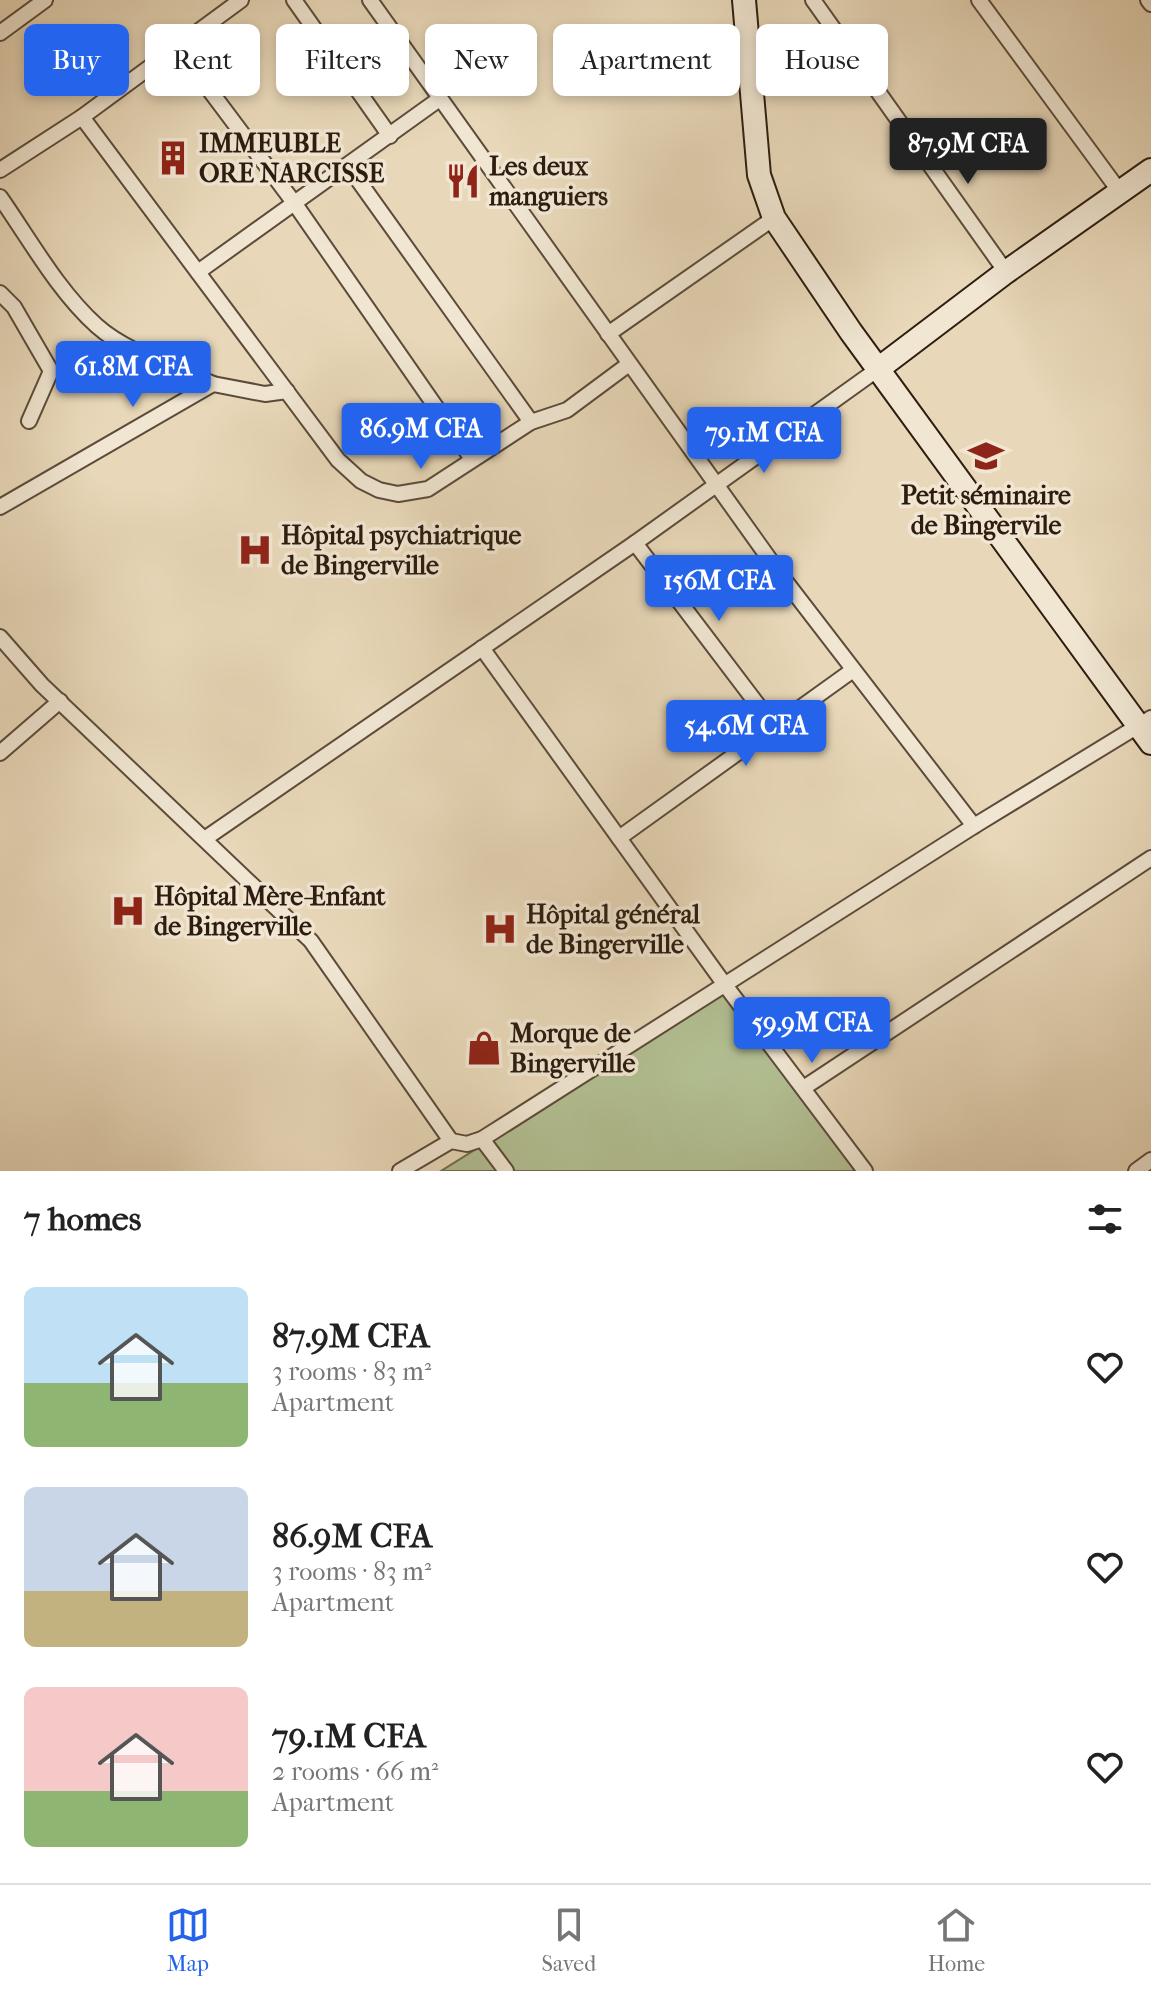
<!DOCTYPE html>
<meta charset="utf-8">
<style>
:root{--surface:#fff;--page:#f6f6f6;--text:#222;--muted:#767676;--line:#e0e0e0;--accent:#2563eb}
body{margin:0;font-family:"IM FELL French Canon",serif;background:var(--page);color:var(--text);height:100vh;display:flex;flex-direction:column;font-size:30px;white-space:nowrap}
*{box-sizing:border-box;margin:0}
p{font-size:26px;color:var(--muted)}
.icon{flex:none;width:44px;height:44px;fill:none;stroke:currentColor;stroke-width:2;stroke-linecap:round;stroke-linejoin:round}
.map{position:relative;height:1171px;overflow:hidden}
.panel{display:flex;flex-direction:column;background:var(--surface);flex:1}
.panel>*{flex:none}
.hud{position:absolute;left:24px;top:24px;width:1104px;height:72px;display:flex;gap:16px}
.price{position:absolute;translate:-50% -68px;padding:0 18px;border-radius:8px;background:var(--accent);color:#fff;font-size:26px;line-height:52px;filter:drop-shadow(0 2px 4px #0008)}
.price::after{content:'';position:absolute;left:50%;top:48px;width:24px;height:18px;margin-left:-12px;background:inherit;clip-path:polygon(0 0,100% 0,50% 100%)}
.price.selected{background:#222;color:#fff}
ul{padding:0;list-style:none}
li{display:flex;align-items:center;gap:24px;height:200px;padding:0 24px}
li span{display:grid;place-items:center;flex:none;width:224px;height:160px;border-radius:12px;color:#555}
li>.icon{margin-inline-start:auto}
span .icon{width:96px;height:96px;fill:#fffc;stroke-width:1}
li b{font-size:34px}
h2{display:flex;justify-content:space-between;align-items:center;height:96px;padding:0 24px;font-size:34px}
.pill{padding:0 28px;border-radius:12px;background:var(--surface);box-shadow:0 4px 12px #0003;font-size:28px;line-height:72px}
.pill.selected{background:var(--accent);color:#fff}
.tabs{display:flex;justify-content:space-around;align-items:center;height:112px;border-top:2px solid var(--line);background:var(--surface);font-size:22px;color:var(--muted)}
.tabs a{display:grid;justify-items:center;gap:4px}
.tabs .selected{color:var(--accent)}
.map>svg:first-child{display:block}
.green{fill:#b2bf92;stroke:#706e50;stroke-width:2}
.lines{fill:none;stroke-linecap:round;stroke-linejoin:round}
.street-casing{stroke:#5c4b3a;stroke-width:18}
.secondary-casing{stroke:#2d1c0f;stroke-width:26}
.street{stroke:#f0e6d2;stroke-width:14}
.secondary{stroke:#f0e6d2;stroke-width:22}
.labels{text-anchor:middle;stroke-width:7;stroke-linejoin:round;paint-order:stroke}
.poi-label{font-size:26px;font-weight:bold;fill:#2d1c0f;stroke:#f0e6d2;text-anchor:start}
</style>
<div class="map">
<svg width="1151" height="1171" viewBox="0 0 1151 1171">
<rect width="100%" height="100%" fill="#e8d8b9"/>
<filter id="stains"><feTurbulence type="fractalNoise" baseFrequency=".0025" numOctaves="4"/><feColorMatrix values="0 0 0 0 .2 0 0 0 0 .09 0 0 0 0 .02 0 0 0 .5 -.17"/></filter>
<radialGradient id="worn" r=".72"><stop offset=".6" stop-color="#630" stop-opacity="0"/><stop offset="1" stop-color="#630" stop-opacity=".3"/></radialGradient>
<polygon class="green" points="731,989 855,1171 441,1171"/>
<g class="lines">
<g class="street-casing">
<g id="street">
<polyline points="294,0 390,136"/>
<polyline points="370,0 783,578 974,826"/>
<polyline points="813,0 1006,272"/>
<polyline points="979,0 1120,192"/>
<polyline points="1148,0 1151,4"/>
<polyline points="0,33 45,0"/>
<polyline points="178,48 295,204 472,459"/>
<polyline points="82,117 338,460 361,481 379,490 398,494 428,489 531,422 567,410 629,364"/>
<polyline points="348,166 531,422"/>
<polyline points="0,170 82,117 241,0"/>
<path d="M0,197C30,240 58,291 97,326C127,353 177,367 213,384"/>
<polyline points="198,272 438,100"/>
<polyline points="0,293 14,307 51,371 29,421"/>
<polyline points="608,334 774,218"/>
<polyline points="0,507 213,384 265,394 287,391"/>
<polyline points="635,543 773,725"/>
<polyline points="0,637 42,685 311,941 451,1141"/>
<polyline points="482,648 725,985 865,1171"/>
<polyline points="0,753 60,701"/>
<polyline points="206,838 635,543 878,369"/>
<polyline points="619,838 853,670"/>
<polyline points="805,1087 1151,858"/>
<polyline points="482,1139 506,1171"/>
<polyline points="400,1171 451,1141 467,1144 482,1139 974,826 1151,718"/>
<polyline points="1136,1171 1151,1160"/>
</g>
</g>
<g class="secondary-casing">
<g id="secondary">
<polyline points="744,0 759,175 774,218 851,332 1151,743"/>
<polyline points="878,369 1006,272 1151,170"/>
</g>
</g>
<use href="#street" class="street"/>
<use href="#secondary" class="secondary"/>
</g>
<defs>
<g id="building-bare" transform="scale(2.76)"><path d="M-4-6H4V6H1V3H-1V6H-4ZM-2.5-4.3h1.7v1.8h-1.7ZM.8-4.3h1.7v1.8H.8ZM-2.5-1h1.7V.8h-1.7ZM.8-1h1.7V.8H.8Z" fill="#8f2418" stroke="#f0e6d2" stroke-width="2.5" paint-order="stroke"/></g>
<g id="restaurant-bare" transform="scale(2.76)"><path d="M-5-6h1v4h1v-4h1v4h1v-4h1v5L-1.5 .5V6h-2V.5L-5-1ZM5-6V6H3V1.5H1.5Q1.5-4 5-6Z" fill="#8f2418" stroke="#f0e6d2" stroke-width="2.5" paint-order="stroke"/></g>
<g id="university-bare" transform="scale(2.76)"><path d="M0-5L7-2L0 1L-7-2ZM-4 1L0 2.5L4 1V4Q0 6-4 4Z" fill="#8f2418" stroke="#f0e6d2" stroke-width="2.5" paint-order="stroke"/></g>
<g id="hospital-bare" transform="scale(2.76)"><path d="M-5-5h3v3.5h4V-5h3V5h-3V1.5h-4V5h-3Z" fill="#8f2418" stroke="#f0e6d2" stroke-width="2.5" paint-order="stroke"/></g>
<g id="shop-bare" transform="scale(2.76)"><path d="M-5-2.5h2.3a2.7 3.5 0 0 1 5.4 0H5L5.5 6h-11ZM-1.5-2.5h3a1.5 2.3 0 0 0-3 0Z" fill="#8f2418" stroke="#f0e6d2" stroke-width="2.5" paint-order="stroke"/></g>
</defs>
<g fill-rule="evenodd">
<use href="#building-bare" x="173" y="158"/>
<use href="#restaurant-bare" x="463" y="181"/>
<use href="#university-bare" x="986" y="456"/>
<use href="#hospital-bare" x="255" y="550"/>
<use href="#hospital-bare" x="128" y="911"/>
<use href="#hospital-bare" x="500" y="929"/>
<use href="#shop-bare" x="484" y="1048"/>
</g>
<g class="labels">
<g class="poi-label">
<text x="199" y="152">IMMEUBLE<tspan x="199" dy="30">ORE NARCISSE</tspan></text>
<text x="489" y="175">Les deux<tspan x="489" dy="30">manguiers</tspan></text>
<text x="986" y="504" text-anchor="middle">Petit séminaire<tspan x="986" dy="30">de Bingervile</tspan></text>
<text x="281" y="544">Hôpital psychiatrique<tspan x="281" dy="30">de Bingerville</tspan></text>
<text x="154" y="905">Hôpital Mère-Enfant<tspan x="154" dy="30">de Bingerville</tspan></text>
<text x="526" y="923">Hôpital général<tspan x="526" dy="30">de Bingerville</tspan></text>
<text x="510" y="1042">Morque de<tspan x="510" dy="30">Bingerville</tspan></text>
</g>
</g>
<rect width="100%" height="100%" filter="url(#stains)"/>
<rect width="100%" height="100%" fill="url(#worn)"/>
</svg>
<b class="price selected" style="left:968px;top:186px">87.9M CFA</b>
<b class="price" style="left:133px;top:409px">61.8M CFA</b>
<b class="price" style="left:421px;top:471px">86.9M CFA</b>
<b class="price" style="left:764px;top:475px">79.1M CFA</b>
<b class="price" style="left:719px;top:623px">156M CFA</b>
<b class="price" style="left:746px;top:768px">54.6M CFA</b>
<b class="price" style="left:812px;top:1065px">59.9M CFA</b>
<div class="hud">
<a class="pill selected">Buy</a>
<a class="pill">Rent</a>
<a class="pill">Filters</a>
<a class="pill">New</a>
<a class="pill">Apartment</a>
<a class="pill">House</a>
</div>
</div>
<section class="panel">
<h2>7 homes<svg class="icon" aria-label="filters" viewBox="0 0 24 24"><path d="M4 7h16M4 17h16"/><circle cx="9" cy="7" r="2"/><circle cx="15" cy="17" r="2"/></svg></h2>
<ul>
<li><span style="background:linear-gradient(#bfe0f5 60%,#8fb573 0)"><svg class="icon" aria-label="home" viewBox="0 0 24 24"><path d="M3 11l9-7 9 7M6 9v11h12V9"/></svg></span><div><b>87.9M CFA</b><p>3 rooms · 83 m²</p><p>Apartment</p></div><svg class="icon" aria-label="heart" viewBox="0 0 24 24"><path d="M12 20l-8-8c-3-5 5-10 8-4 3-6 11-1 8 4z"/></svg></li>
<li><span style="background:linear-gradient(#c9d6e8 65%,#c2b280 0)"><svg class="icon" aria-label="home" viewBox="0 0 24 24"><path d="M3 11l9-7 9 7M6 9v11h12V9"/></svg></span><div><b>86.9M CFA</b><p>3 rooms · 83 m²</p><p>Apartment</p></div><svg class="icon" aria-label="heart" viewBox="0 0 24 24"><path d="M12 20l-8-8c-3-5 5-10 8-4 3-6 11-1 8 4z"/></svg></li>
<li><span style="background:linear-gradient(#f6c9c9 65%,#8fb573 0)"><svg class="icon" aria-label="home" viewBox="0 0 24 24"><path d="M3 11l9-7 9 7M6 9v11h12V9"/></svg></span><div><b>79.1M CFA</b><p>2 rooms · 66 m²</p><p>Apartment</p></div><svg class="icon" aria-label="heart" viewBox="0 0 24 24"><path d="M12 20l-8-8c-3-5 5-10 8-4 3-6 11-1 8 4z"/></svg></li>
</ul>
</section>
<nav class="tabs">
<a class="selected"><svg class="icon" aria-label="map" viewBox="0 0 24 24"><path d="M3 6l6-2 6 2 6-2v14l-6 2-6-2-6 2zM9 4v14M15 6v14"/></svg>Map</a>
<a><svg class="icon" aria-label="saved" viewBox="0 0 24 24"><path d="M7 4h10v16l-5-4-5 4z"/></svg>Saved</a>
<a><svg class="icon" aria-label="home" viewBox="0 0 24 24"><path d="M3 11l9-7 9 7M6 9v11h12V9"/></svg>Home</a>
</nav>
